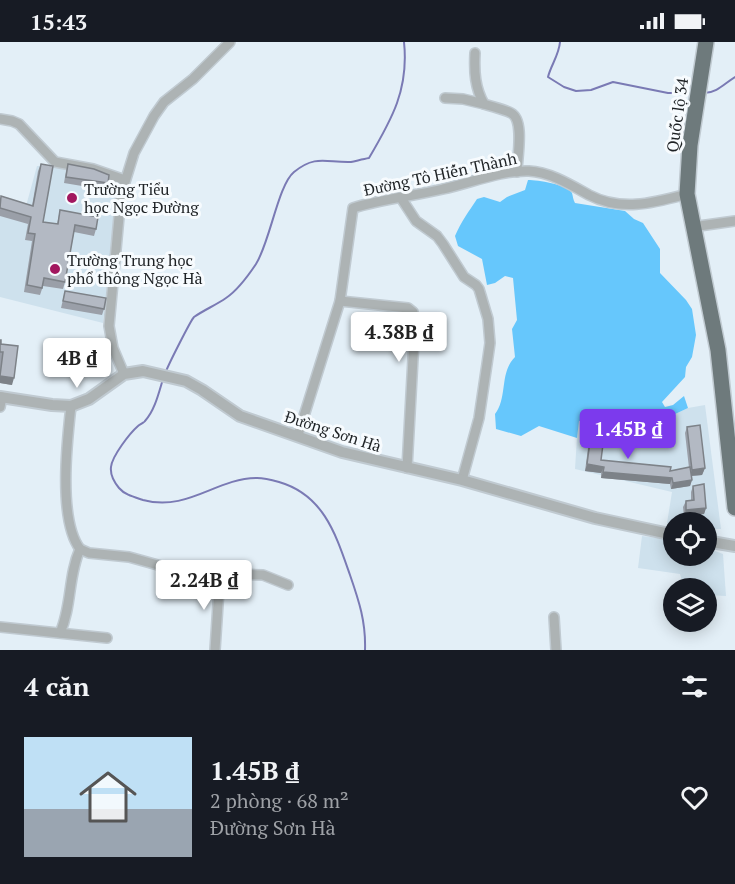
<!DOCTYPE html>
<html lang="vi">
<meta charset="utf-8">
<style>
:root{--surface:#171b24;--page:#242831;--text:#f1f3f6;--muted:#9ea1a6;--accent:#7c3aed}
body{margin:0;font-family:"PT Serif",serif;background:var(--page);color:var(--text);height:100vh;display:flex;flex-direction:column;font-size:22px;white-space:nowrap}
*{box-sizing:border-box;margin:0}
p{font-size:20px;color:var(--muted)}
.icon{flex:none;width:33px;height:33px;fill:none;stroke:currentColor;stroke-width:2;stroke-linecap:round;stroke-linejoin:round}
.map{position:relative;height:608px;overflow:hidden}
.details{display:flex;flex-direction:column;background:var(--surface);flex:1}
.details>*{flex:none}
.controls{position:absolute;left:663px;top:470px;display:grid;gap:12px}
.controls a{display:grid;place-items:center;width:54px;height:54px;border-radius:50%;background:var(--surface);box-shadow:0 3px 15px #0003;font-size:30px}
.price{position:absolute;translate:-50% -51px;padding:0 14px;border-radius:6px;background:#fff;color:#222;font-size:20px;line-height:39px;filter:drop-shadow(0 2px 3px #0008)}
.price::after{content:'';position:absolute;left:50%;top:36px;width:18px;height:14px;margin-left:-9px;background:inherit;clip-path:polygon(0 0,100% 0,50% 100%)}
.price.active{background:var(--accent);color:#fff}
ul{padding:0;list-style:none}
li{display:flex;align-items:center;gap:18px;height:150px;padding:0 24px}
li span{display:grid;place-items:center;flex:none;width:168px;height:120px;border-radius:0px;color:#555}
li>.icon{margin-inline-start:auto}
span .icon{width:72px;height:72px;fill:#fffc;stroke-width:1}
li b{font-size:26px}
h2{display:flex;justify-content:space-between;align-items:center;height:72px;padding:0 24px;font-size:26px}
.status{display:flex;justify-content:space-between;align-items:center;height:42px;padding:0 30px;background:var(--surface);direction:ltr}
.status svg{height:16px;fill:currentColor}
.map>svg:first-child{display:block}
.built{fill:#cee1ed}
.forest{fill:#66c7fc}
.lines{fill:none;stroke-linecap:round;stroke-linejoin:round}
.stream{stroke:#7a7ab4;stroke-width:2}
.minor-casing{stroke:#c0cad1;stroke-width:12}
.tertiary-casing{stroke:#c0cad1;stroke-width:14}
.trunk-casing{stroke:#c0cad1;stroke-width:18}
.minor{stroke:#adb3b4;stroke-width:9}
.tertiary{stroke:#adb3b4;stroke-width:10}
.trunk{stroke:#6e7a7c;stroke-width:15}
.wall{fill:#9a9fa8}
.shaded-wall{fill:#7d8288}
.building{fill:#b3b9c3;stroke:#7d8288;stroke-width:1.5}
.poi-dot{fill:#a2175f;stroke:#f7fbfe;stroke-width:2}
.labels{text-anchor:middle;stroke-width:6;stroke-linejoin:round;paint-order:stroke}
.street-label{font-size:16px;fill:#1e2225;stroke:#f7fbfe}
.poi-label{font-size:16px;fill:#1e2225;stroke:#f7fbfe;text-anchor:start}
</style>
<div class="status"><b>15:43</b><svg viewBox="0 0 49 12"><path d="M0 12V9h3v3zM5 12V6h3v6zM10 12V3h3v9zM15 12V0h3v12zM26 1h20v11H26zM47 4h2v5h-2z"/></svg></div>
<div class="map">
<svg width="735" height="608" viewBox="0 0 735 608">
<rect width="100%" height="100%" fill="#e3eff7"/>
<g class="built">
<polygon points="56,123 117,136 112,199 103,281 0,255 0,157 26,164 37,124"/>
<polygon points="705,363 721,487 707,487 706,480 674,480 673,483 667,481 672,450 575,427 578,379 658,380 688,366"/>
<polygon points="642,494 673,498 674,513 706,513 707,506 723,512 726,554 707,553 706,546 684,546 680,532 638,526"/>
</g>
<path class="forest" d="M528,138C538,138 566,142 572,151C573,154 573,158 575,161L625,169L634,177L643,181L660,207V231L686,258L692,267L696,293L692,315L686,325L685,335L662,360L665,365L673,363L684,354L688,366L658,380L579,379L577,396L539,384L521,394L496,387L495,372C508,355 499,331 515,315L512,287L517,278L513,236L505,234L495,241L487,243L482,217L458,204L455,194C461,180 469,169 477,157L484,155L500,160L507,155L525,148Z"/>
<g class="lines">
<g class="stream">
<path d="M560,0C559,13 551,23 548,35L564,45L576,49L591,48L613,40L668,51H692"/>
<path d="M704,51C717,51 725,41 735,35"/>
<path d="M165,332C167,325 191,278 194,275C204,268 216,263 226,256C238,248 248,234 256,222C270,200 278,143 294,130C316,112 327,121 351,120C356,119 363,117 369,116C392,77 409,47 404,0"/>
<path d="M163,337C159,350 155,368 145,379C145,380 139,383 138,384C130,391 112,414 111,425C110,433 114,440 119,446C125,453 134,455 143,458C188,470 216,436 257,436C264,436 272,438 279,440C324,453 336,493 350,533C359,559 366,580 365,608"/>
</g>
<g class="minor-casing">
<g id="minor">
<path d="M475,11C474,30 475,46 484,62C493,65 503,67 511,71C525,78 517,116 517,130"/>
<polyline points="445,56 463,57 484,62"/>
<polyline points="0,77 12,79 19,82 55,120 93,127 125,138"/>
<polyline points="401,156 416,179 437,194 443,202 464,235 476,243 479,247 488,277 490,301 487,322 479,376 462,438"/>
<polyline points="692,185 735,179"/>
<polyline points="340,259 408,266 413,270 414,298 407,426"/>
<polyline points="124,332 113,306 109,284 121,153 134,111 154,74 164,60 193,37 230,0"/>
<path d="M71,364C67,399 58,478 80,507L89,511L129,515L183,530L263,533L288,543"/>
<polyline points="0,365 2,355"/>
<path d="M298,393L340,259L353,166C382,157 414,154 443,147C471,141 501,128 529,129C550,130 571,143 589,153C622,170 653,161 687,152"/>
<polyline points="554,575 556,608"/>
<polyline points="0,585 107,596"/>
<path d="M60,591C72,564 68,534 80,507"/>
<polyline points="215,608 220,532"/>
</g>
</g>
<g class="tertiary-casing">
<g id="tertiary">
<polyline points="0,355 52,363 71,364 89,357 124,332 143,329 186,339 202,348 240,374 342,410 462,438 595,476 674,493"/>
<polyline points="706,499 735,504"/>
</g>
</g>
<g class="trunk-casing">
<polyline id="trunk" points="706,0 690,103 687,152 718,308 735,466"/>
</g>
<use href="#minor" class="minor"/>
<use href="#tertiary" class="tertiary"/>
<use href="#trunk" class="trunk"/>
</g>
<g class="wall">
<polygon points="41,122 43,180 57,182 60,168 96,187 94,194 74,190 65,240 63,247 43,244 40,253 24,250 32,199 25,198 28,182 0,174 0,156 32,164 38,129"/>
<polygon points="68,122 108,141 106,148 64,141 66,129"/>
<polygon points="65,249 104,267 102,273 61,266"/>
<polygon points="0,298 12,343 0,341"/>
<polygon points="593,377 601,418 670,429 689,426 685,391 687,385 705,426 702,433 692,434 692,438 690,444 671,447 670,442 601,436 601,431 585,429 591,383"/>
<polygon points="693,444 706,466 704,472 684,474 683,465 686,459 691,458 691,450"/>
</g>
<g class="shaded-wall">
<polygon points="0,334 14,336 12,343 0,341"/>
<polygon points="587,422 604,425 601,431 585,429"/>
<polygon points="705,426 702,433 689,434 692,428"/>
<polygon points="603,430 672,436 670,442 601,436"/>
<polygon points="692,438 690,444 671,447 673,441"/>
<polygon points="706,466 704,472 684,474 686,468"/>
</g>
<g class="building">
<polygon points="41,122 53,124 43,180 58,182 60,168 98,175 96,187 75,183 65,240 44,236 42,246 27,243 35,192 28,191 31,175 0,166 1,154 33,164"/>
<polygon points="68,122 94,127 109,133 108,141 66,135"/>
<polygon points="65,249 106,256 104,267 63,259"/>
<polygon points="0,298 1,298 1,302 18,304 14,336 0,334 3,310 0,310"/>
<polygon points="593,377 606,379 601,418 671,425 670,429 690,425 692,438 673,441 672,436 603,430 604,425 587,422"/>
<polygon points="700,383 705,426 692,428 687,385"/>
<polygon points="704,442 706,466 686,468 686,459 694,458 693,444"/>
</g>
<g class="poi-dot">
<circle cx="72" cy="156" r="6"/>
<circle cx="55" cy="227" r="6"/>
</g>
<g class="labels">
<g class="street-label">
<text transform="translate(677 73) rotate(-82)" y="6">Quốc lộ 34</text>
<text transform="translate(440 132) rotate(-12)" y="6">Đường Tô Hiến Thành</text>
<text transform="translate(333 389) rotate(18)" y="6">Đường Sơn Hà</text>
</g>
<g class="poi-label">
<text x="84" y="153">Trường Tiểu<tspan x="84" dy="18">học Ngọc Đường</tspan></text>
<text x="67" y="224">Trường Trung học<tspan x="67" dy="18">phổ thông Ngọc Hà</tspan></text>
</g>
</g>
</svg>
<div class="controls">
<a><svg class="icon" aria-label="locate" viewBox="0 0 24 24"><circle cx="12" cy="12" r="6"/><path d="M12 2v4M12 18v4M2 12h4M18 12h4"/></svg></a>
<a><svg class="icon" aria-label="layers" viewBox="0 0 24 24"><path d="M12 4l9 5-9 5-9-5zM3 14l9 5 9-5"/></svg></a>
</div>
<b class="price" style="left:399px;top:321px">4.38B ₫</b>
<b class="price" style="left:77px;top:347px">4B ₫</b>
<b class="price active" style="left:628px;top:418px">1.45B ₫</b>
<b class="price" style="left:204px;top:569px">2.24B ₫</b>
</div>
<section class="details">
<h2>4 căn<svg class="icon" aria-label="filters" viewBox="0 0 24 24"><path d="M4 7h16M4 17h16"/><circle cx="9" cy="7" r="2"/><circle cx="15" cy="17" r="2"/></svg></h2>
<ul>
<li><span style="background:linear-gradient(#bfe0f5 60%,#9aa5b1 0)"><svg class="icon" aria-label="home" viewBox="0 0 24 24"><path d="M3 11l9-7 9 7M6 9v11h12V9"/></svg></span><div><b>1.45B ₫</b><p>2 phòng · 68 m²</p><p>Đường Sơn Hà</p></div><svg class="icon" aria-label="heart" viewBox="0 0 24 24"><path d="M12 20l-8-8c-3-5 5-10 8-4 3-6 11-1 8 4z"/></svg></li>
</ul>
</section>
